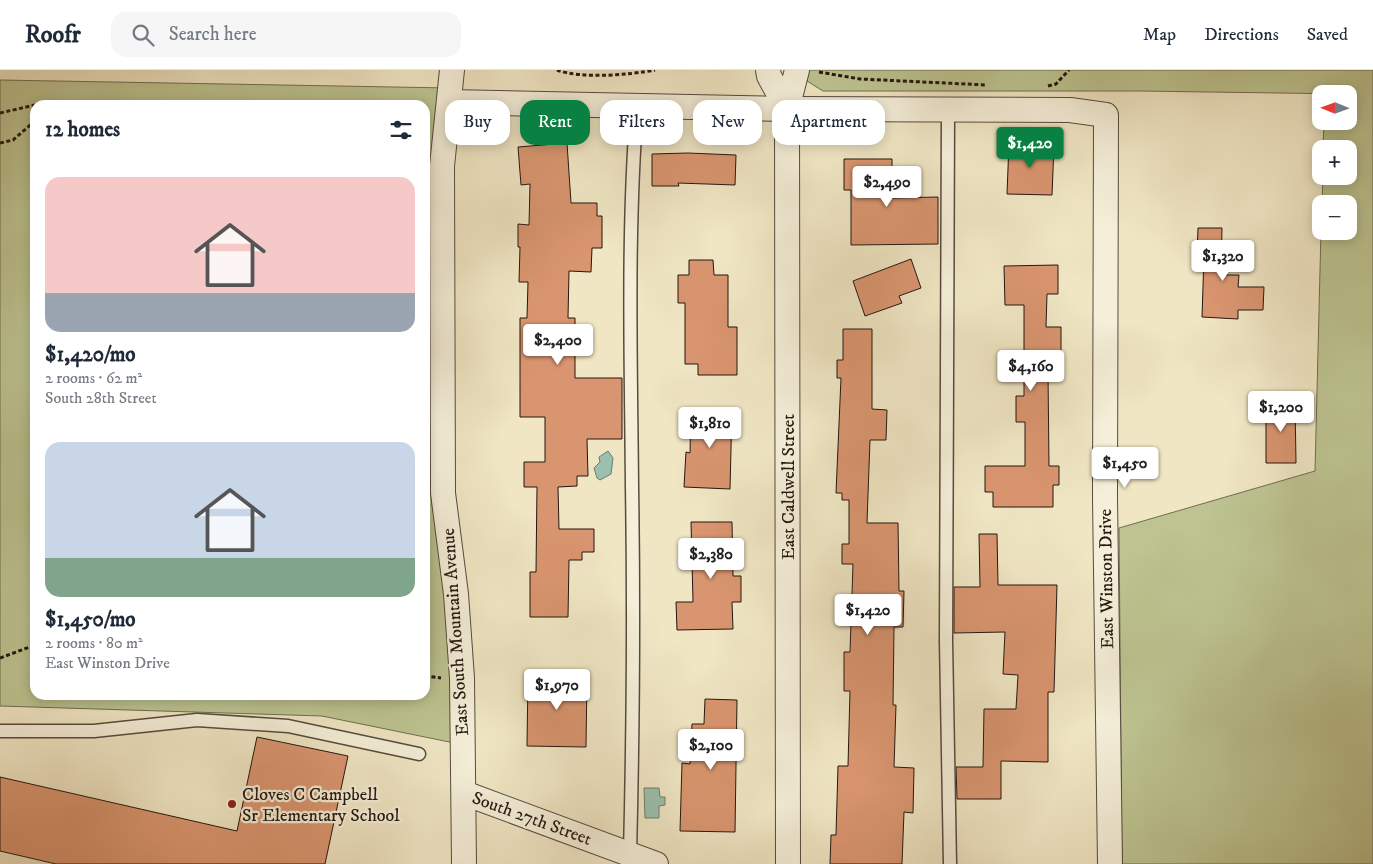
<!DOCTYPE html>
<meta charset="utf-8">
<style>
:root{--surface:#fff;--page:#f6f6f7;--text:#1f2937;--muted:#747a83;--line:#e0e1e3;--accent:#0b8043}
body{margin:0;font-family:"IM FELL DW Pica",serif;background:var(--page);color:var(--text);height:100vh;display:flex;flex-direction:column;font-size:19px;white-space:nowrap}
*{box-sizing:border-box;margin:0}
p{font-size:16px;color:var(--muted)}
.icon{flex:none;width:28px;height:28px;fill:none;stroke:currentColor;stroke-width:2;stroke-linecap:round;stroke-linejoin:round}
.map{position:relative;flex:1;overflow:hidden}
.panel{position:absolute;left:30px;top:30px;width:400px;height:600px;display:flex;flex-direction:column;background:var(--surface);border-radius:15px;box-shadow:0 2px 12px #0003}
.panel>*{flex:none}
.banner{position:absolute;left:445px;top:30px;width:475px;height:45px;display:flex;gap:10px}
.needle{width:32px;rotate:271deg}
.controls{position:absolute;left:1312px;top:15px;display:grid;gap:10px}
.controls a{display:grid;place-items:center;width:45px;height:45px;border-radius:10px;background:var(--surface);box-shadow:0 2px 12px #0003;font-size:25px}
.price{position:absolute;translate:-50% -42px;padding:0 11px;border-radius:5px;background:#fff;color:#222;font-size:16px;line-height:32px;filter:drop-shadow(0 1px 2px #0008)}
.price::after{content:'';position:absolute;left:50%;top:30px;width:15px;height:11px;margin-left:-8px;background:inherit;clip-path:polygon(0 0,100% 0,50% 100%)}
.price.on{background:var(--accent);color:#fff}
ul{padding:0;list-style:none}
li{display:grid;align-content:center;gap:10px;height:265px;padding:0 15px}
li span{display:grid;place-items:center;height:155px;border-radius:15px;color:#555}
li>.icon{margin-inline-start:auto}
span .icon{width:90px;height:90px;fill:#fffc;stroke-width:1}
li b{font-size:21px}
h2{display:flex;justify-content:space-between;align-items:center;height:60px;padding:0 15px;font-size:21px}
.pill{padding:0 18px;border-radius:15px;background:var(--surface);box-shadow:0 2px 12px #0003;font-size:18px;line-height:45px}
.pill.on{background:var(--accent);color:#fff}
header{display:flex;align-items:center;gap:30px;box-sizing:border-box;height:70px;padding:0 25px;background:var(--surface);border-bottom:1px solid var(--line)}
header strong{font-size:24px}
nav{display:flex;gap:28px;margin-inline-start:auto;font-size:18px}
.search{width:350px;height:45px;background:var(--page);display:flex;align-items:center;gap:12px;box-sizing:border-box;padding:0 18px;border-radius:15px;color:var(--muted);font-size:19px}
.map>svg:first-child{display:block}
.green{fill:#bdc491;stroke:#706e50;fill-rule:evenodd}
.water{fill:#9bc0af;stroke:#6b7c6f}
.building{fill:#d9956f;stroke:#231710}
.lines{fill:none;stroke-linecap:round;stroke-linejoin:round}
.lane-casing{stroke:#564b3d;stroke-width:15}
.street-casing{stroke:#564b3d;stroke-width:26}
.path{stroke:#231710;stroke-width:3;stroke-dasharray:4 2.5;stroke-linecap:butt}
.lane{stroke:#f5efd9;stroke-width:12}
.street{stroke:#f5efd9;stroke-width:24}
.poi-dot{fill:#8f2418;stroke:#f5efd9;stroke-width:2}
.labels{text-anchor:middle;stroke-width:4.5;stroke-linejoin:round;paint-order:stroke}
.street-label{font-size:18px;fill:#231710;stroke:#f5efd9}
.poi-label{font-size:18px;fill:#231710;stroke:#f5efd9;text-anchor:start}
</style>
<header>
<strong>Roofr</strong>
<div class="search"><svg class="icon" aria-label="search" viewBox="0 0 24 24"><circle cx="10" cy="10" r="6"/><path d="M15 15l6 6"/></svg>Search here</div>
<nav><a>Map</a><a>Directions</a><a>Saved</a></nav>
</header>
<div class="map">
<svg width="1373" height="794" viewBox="0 0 1373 794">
<rect width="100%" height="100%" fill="#f0e6c4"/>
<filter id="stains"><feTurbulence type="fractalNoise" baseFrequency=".004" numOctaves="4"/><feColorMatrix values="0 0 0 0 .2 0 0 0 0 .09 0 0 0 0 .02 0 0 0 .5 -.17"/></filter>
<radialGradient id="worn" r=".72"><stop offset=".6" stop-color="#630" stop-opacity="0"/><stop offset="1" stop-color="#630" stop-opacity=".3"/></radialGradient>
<g class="green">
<polygon points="806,0 1373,0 1373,794 1122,794 1119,458 1315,401 1321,161 1349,161 1349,134 1322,134 1323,106 1349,106 1349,79 1323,79 1324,51 1349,51 1349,24 1139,21 823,21 807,11"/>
<path d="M0,10L450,18L442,96L464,675L322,646L0,636ZM35,35H425V625H35Z"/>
</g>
<g class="water">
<polygon points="608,381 613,388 611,404 600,410 597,408 594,398 600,392 599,387"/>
<polygon points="644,718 659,718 660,727 665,727 665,735 659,736 659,748 645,748"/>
</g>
<g class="building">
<polygon points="567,73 571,133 597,133 597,146 602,146 602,178 592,178 591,202 569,201 568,248 575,248 575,308 622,308 622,369 587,369 588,406 577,406 577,416 558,417 559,459 594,459 594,482 582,482 582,490 569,490 568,547 530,547 530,502 536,502 537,417 524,417 524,392 545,392 545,347 520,347 520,248 527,248 528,212 519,212 520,177 518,177 518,154 529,155 530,114 521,115 518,77"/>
<polygon points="1009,73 1054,75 1052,125 1007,124"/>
<polygon points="688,83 736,85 735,115 678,113 679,116 652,116 652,84"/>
<polygon points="844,89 892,89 892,128 938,127 938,174 851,175 851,120 844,120"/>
<polygon points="1198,158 1222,158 1221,205 1239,205 1238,217 1264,217 1263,240 1238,240 1238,249 1202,247 1204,186 1197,186"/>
<polygon points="911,189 921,218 899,226 902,233 865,246 853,211"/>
<polygon points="689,190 713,190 714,205 728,205 728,257 737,257 737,305 698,305 698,294 685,294 685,233 678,233 678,205 689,205"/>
<polygon points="1058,195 1058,224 1047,224 1046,257 1061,257 1061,290 1052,290 1052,303 1048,303 1049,396 1059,396 1059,415 1053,415 1053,437 993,437 993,422 985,422 985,396 1025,396 1025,352 1016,352 1016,326 1024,326 1024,235 1005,235 1004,196"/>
<polygon points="843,259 872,259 872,339 887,340 886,370 870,370 867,453 898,453 899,521 904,521 903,557 894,557 893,635 896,635 894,697 914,698 913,743 904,742 902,794 830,794 831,765 836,765 838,696 848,696 850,621 844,621 844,582 850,582 853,494 842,494 842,474 849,474 849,430 842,430 842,423 836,423 841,308 837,308 837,290 843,290"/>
<polygon points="1266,333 1295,333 1296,393 1266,393"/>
<polygon points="691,338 732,338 730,419 684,417 686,382 690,383"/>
<polygon points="691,452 732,452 733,506 741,506 741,532 732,532 733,559 677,560 676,532 693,532"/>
<polygon points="979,464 997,464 998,515 1057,515 1054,622 1048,622 1048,692 1001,691 1001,729 957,729 956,697 983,697 984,639 1016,639 1018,605 1003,604 1005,562 954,563 954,517 980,517"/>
<polygon points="528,606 587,606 586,677 527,676"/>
<polygon points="705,629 737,630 735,762 680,761 682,693 690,694 692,654 704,654"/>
<polygon points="257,667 348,686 325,794 56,794 0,781 0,707 237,761"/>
</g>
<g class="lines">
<g class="lane-casing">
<g id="lane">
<polyline points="948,39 946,571 950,794"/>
<polyline points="0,661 94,661 197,650 288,656 419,684"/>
<path d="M630,784C633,662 634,540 632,417C631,290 627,162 637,36"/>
</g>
</g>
<g class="street-casing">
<g id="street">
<polyline points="452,0 442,96 443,423 456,524 462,608 464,794"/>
<polyline points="768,0 769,6 787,39"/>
<polyline points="449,32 787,39 1070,40 1106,45 1105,427 1110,794"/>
<polyline points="464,723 656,794"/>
<polyline points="788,794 787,39 797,0"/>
</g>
</g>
<g class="path">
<path d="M557,0C581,9 629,5 655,0"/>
<polyline points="819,2 860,9 987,15"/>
<polyline points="1048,16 1056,14 1069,0"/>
<polyline points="37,35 90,35"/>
<polyline points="0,43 35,35"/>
<polyline points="0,73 13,70 35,51"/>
<polyline points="0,588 35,575"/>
<polyline points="425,606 441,608"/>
</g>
<use href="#lane" class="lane"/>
<use href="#street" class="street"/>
</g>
<circle class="poi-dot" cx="232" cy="734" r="5"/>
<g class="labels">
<g class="street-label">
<text transform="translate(788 417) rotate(-90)" y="6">East Caldwell Street</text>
<text transform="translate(1106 509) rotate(-91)" y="6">East Winston Drive</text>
<text transform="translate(455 562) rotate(-94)" y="6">East South Mountain Avenue</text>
<text transform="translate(532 748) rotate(20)" y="6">South 27th Street</text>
</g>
<g class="poi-label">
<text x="242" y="730">Cloves C Campbell<tspan x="242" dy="21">Sr Elementary School</tspan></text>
</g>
</g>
<rect width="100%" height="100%" filter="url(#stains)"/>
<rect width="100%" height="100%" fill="url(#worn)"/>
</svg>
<div class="controls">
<a><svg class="needle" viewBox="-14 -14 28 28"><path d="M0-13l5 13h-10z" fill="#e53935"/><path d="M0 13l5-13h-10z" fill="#747a83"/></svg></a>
<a>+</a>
<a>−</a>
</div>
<b class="price on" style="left:1030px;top:99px">$1,420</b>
<b class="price" style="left:887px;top:138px">$2,490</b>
<b class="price" style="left:1223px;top:212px">$1,320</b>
<b class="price" style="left:558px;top:296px">$2,400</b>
<b class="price" style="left:1031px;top:322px">$4,160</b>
<b class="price" style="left:1281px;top:363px">$1,200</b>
<b class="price" style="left:710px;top:379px">$1,810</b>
<b class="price" style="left:1125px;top:419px">$1,450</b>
<b class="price" style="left:711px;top:510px">$2,380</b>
<b class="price" style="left:868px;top:566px">$1,420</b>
<b class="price" style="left:557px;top:641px">$1,970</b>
<b class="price" style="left:711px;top:701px">$2,100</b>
<div class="banner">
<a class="pill">Buy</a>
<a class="pill on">Rent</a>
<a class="pill">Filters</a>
<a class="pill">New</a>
<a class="pill">Apartment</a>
</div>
<section class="panel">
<h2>12 homes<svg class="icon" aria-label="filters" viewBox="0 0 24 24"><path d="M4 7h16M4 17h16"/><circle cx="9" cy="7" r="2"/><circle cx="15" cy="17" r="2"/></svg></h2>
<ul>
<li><span style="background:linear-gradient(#f6c9c9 75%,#9aa5b1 0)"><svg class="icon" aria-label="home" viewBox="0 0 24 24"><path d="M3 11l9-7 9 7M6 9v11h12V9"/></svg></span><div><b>$1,420/mo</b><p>2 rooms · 62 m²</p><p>South 28th Street</p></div></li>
<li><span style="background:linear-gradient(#c9d6e8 75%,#7fa58c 0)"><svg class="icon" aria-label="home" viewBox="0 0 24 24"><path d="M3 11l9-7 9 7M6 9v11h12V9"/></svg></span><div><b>$1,450/mo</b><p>2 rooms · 80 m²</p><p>East Winston Drive</p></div></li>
</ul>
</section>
</div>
